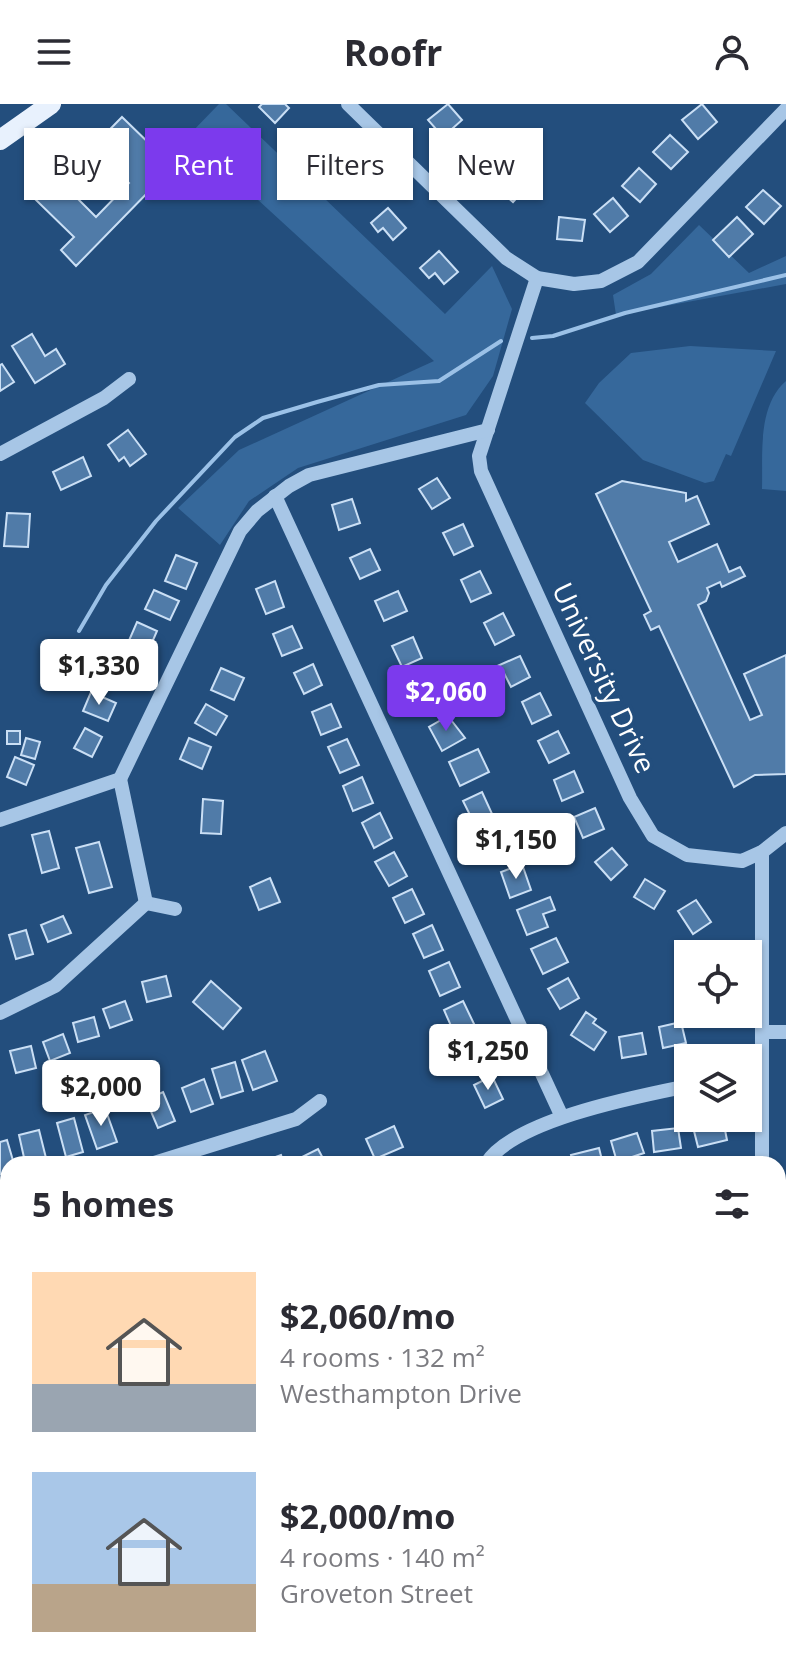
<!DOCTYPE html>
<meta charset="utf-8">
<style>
:root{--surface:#fff;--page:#f7f7f7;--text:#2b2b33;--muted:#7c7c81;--accent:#7c3aed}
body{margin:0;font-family:"Open Sans",sans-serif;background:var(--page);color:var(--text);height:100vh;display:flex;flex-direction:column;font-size:30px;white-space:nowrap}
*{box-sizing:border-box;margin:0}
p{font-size:26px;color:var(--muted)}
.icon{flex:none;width:44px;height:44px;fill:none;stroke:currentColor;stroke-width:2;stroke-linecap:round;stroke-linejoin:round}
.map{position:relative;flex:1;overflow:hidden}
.side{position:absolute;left:0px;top:1052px;width:786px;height:514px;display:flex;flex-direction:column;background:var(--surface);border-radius:24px 24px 0 0;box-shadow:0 2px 6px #0004}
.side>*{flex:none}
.top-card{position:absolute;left:24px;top:24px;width:738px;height:72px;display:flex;gap:16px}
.fabs{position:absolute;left:674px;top:836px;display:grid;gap:16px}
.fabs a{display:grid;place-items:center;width:88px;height:88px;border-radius:0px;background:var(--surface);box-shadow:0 2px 6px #0004;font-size:40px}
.price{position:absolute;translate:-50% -68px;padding:0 18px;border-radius:8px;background:#fff;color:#222;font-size:26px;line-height:52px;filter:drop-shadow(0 2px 4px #0008)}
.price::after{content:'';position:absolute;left:50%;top:48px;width:24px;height:18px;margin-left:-12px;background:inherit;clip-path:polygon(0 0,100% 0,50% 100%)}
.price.current{background:var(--accent);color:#fff}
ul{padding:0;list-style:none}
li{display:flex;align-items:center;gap:24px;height:200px;padding:0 32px}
li span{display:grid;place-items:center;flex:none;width:224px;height:160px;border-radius:0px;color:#555}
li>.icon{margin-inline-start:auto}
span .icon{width:96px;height:96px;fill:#fffc;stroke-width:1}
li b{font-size:34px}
h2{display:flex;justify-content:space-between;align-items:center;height:96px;padding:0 32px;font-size:34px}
.pill{padding:0 28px;border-radius:0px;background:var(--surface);box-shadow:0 2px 6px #0004;font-size:28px;line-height:72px}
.pill.current{background:var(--accent);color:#fff}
header{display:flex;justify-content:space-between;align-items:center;height:104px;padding:0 32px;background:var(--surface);font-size:36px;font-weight:700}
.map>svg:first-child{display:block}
.green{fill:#36689b}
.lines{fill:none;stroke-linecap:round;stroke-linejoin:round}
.stream{stroke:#9bc1e7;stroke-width:4}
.building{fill:#507ba8;stroke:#cadff5;stroke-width:2;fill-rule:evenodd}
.minor{stroke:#a7c6e6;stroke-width:14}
.major{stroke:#e8f1fd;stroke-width:20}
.labels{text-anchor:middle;stroke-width:7;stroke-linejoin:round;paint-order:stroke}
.street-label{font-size:28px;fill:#fff;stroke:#234e7d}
</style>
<header><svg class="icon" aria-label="menu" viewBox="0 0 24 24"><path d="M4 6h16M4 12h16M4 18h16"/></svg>Roofr<svg class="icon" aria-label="person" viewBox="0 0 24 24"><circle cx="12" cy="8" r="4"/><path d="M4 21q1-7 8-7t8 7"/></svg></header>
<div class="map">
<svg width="786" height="1565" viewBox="0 0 786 1565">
<rect width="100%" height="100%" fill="#234e7d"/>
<g class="green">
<polygon points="219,0 226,0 445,210 492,162 512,205 493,272 466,311 298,364 249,397 220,441 178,404 239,346 434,257 188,32"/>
<polygon points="699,121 749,169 786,152 786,180 616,211 613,191 651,170"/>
<polygon points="690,242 776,247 731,352 726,350 714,377 705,379 643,356 585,299 599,279 631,249"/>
<path d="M786,277V387L762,385C763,351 757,302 786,277Z"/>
<polygon points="8,1348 8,1528 0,1512 0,1351"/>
<polygon points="23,1558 124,1558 115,1565 27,1565"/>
</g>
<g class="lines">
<g class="stream">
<polyline points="532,234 553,232 625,209 786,171"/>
<polyline points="79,527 106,481 156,417 235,333 263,314 317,298 379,281 439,277 501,237"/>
</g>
</g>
<g class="building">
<polygon points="262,0 285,0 289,4 275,19 259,3"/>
<polygon points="448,0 462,16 443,33 428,16"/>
<polygon points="702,0 717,18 698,35 682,16"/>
<path d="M122,13L156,46L162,40L178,56L171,63L189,80L175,94L158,78L76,162L61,146L74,133L36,96L57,74L67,84L81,70L74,62ZM114,64L129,79L96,113L74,91L88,77L95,84Z"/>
<polygon points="481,27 497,42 477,64 460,48"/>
<polygon points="670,31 688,48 671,65 653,48"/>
<polygon points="328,46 350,67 332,85 310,64"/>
<polygon points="515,62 532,77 513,98 496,83"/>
<polygon points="639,64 656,80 640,98 622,82"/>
<polygon points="763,86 781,102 764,120 746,103"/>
<polygon points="613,94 628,112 610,128 594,110"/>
<polygon points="388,104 406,124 393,136 383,124 378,128 371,119"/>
<polygon points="559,113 585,116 582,137 557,135"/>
<polygon points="737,113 753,130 729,153 713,136"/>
<polygon points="439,147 458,168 444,180 435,169 429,174 420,164"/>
<polygon points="32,230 45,252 56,245 65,260 35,279 12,242"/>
<polygon points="2,260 14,278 0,287 0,261"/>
<polygon points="128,326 146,350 130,362 124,353 119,357 108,341"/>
<polygon points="83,353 91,372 61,386 53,368"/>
<polygon points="437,374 450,394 432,405 419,385"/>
<polygon points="622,377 686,389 686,397 697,392 709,420 669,438 678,458 717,440 729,468 740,463 745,472 722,483 720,478 707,484 709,489 706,497 698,501 750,616 762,611 744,570 786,551 786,670 755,671 734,683 659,522 651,526 644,511 651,507 596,390"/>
<polygon points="352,395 360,419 339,426 332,401"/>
<polygon points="7,409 30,410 28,443 4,442"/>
<polygon points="463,420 473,442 454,451 443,429"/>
<polygon points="370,445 380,466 360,475 350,454"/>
<polygon points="176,451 197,459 186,485 165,477"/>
<polygon points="480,467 491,489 471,498 461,476"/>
<polygon points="275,477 284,503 266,510 256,485"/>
<polygon points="154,486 179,497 170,516 145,505"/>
<polygon points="398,487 407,507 384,517 375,497"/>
<polygon points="503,509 514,531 495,541 484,519"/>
<polygon points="137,518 157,527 144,557 124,548"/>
<polygon points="292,522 302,544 282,552 273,530"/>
<polygon points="413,533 422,554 402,563 392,542"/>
<polygon points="520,552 530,573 511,583 504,569 491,576 486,567"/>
<polygon points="313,560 322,581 304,590 294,569"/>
<polygon points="221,564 244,574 234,596 211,586"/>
<polygon points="433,573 446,596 427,607 414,584"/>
<polygon points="91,588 116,599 108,617 83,607"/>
<polygon points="540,589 551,611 532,620 522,598"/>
<polygon points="206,600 227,612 216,631 195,619"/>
<polygon points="331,600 341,623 321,631 312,608"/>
<polygon points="448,612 465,634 442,647 429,623"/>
<polygon points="85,624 102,633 92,653 74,644"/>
<rect x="7" y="627" width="13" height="13"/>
<polygon points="558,627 569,649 549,659 538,637"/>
<polygon points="26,634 40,638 35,655 21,651"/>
<polygon points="189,634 211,643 202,665 180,655"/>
<polygon points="347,635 359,661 340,669 328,643"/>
<polygon points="478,645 489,668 460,682 449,658"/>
<polygon points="15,653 34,661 26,681 7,673"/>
<polygon points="574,667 583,688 562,697 554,676"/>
<polygon points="362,673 373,699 353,707 343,682"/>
<polygon points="482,688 493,712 475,721 463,697"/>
<polygon points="203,695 223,697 221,730 201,729"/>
<polygon points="595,704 604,725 583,734 574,713"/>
<polygon points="380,709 392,734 374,744 362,719"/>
<polygon points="502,725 512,750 491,758 481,733"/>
<polygon points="49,727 59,764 42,769 32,731"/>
<polygon points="99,738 112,783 89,789 76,744"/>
<polygon points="612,744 627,761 611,776 595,758"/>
<polygon points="394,748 407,772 389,782 375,758"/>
<polygon points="522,760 531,786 510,794 501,768"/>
<polygon points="270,774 280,798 259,806 250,783"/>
<polygon points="645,775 665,787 654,805 634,793"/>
<polygon points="412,785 424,810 405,819 393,794"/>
<polygon points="550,793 555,806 543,810 548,823 527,831 517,806"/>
<polygon points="696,796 711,818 693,830 678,807"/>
<polygon points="63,812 71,829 48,838 41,821"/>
<polygon points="432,821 443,846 424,854 413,830"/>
<polygon points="26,826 33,850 16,855 9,831"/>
<polygon points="556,834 568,858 543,870 531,845"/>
<rect x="702" y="841" width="21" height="9"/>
<polygon points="449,858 460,883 440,892 429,867"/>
<polygon points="166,872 171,892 147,898 142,878"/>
<polygon points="568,874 579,894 560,905 548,885"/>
<polygon points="211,877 241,904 223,925 193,898"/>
<polygon points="125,897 132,916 110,924 103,905"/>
<polygon points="463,897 475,922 455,931 444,906"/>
<polygon points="586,908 596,915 593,919 606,928 594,946 571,931"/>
<polygon points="692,910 713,910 707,920"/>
<polygon points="94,913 99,932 78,938 73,919"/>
<polygon points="681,918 686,939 663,944 659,923"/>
<polygon points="642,929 646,950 622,954 619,933"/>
<polygon points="63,930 70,949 50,957 43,938"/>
<polygon points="483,933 495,958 475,967 470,955 460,960 454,946"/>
<polygon points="31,942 36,964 16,969 10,947"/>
<polygon points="265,947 277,977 253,986 242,956"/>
<polygon points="235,958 243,987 221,994 212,965"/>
<polygon points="492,972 503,995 485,1004 474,981"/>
<polygon points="204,975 213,1000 191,1008 182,984"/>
<polygon points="94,976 96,987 77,991 74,980"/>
<polygon points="163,988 175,1017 158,1024 146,996"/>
<polygon points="105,1004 117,1038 97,1045 85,1011"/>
<polygon points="74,1014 83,1048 66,1053 57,1019"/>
<polygon points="723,1016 727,1036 698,1043 693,1023"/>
<polygon points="394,1022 403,1043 375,1055 366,1035"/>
<polygon points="678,1024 681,1044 654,1048 652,1027"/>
<polygon points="39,1026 46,1054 25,1058 19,1031"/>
<polygon points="637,1029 644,1049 617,1058 611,1037"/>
<polygon points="7,1036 14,1060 8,1060 8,1068 0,1070 0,1038"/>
<polygon points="599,1044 603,1060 573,1060 571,1051"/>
<polygon points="318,1045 326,1060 300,1060 298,1055"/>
<polygon points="281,1051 284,1060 262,1060 261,1058"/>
<polygon points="778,1288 786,1288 786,1315 785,1308 778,1308"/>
<rect x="778" y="1499" width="8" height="18"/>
</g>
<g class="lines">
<g class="minor">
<polyline points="348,0 506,154 537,174 574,180 601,177 638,158 786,5"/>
<polyline points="537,174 479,352 481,367 630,694 653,732 687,751 742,757 762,748 786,729"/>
<polyline points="0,350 104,294 129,275"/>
<polyline points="275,392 562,1013"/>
<polyline points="120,675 146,799"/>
<polyline points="0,716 120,675 240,427 257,407 289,382 309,371 488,326"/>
<polyline points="146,799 175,805"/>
<polyline points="0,909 55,882 146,799"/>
<polyline points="762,928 786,928"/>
<polyline points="151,1060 296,1015 320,997"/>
<path d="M486,1060C512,1016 639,992 688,982"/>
<polyline points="762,1060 762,748"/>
<polyline points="0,1108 8,1106"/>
<polyline points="778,1239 786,1239"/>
<polyline points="352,1558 353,1565"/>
<polyline points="524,1558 709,1565"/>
<polyline points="388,1565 429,1558"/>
</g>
<polyline class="major" points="0,36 51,0"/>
</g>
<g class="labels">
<g class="street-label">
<text transform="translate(604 574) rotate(65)" y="10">University Drive</text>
</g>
</g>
</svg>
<div class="fabs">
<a><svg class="icon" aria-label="locate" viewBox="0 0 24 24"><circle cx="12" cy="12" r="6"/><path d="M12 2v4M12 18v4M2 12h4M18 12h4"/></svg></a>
<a><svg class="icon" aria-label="layers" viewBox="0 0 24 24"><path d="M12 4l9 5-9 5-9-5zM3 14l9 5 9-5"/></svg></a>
</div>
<b class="price" style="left:99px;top:603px">$1,330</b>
<b class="price current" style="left:446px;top:629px">$2,060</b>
<b class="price" style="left:516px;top:777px">$1,150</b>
<b class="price" style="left:488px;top:988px">$1,250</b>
<b class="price" style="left:101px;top:1024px">$2,000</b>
<div class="top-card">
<a class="pill">Buy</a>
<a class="pill current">Rent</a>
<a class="pill">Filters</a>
<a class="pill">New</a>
</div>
<section class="side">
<h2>5 homes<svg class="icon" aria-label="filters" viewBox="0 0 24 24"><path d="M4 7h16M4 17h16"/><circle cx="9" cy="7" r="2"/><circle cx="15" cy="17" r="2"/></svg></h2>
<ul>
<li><span style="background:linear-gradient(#ffd9b3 70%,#9aa5b1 0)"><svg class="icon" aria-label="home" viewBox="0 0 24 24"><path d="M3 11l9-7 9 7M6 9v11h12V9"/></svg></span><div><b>$2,060/mo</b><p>4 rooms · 132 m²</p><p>Westhampton Drive</p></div></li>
<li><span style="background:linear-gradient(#a9c7e8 70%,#b9a48a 0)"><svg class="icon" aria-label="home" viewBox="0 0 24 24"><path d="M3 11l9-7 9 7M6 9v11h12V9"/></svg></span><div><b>$2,000/mo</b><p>4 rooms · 140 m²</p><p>Groveton Street</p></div></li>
</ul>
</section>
</div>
